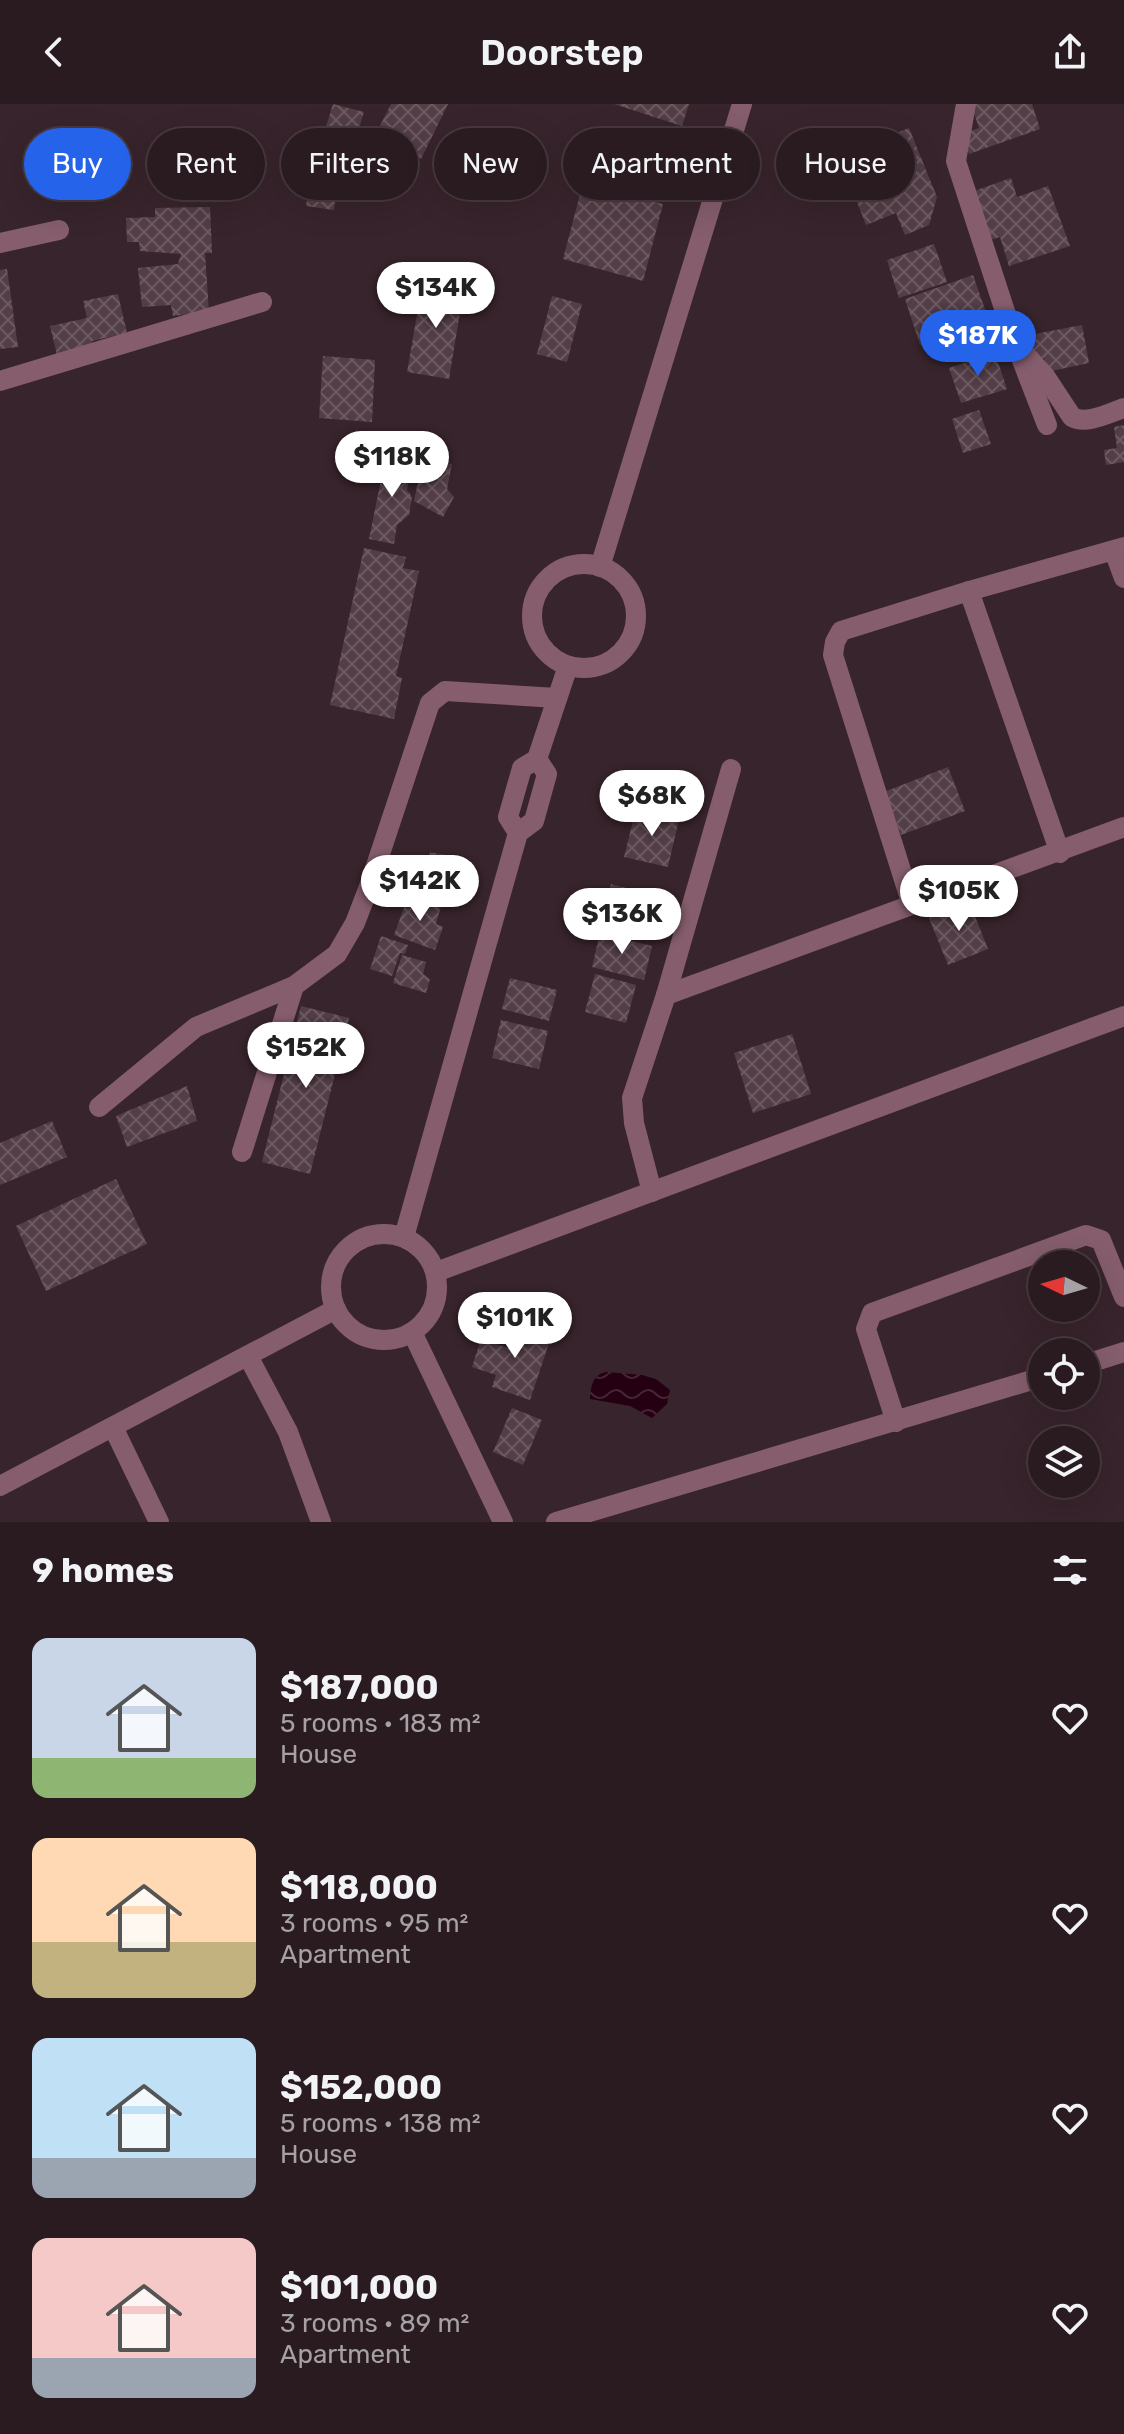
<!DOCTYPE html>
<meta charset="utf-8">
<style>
:root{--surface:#2a1b21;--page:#32242a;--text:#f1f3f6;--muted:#a5a1a5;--line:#46393f;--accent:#2563eb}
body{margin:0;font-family:Rubik,sans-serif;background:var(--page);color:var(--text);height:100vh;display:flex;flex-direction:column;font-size:30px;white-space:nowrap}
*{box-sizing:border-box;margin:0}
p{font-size:26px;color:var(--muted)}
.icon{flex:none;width:44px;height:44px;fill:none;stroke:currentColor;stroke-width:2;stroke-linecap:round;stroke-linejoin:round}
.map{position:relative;height:1418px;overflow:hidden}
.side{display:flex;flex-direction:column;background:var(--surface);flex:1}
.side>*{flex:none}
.hud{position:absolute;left:24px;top:24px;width:1076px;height:72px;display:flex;gap:16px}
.needle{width:52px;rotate:275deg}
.buttons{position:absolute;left:1028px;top:1146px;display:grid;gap:16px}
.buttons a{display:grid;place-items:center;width:72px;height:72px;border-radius:50%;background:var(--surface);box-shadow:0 8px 32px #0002,0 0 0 2px var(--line);font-size:40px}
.price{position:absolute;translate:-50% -68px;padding:0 18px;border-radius:28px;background:#fff;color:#222;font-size:26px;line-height:52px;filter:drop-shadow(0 2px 4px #0008)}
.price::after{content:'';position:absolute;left:50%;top:48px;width:24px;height:18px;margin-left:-12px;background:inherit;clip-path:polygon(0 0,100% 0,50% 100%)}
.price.selected{background:var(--accent);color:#fff}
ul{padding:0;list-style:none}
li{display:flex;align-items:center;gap:24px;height:200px;padding:0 32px}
li span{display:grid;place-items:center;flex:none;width:224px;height:160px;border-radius:16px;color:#555}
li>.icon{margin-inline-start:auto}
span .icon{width:96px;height:96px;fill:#fffc;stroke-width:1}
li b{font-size:34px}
h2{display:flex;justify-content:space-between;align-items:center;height:96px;padding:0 32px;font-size:34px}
.chip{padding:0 28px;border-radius:36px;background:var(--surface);box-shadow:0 8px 32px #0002,0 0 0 2px var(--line);font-size:28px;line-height:72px}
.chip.selected{background:var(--accent);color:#fff}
header{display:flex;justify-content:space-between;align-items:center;height:104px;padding:0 32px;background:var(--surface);font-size:36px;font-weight:600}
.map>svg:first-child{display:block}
.water{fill:url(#water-waves)}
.building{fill:url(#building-cross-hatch)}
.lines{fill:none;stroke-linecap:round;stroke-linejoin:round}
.minor{stroke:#855d6d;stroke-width:20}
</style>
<header><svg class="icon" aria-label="back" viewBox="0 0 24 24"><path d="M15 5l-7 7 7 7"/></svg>Doorstep<svg class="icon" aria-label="share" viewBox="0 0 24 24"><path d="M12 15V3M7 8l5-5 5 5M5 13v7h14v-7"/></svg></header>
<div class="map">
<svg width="1124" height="1418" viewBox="0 0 1124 1418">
<defs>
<pattern id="water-waves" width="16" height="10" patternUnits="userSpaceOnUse" patternTransform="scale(2)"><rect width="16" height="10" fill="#250012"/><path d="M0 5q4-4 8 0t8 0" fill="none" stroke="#452535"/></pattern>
<pattern id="building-cross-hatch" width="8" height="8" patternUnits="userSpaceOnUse" patternTransform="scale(2)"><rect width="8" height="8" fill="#533d46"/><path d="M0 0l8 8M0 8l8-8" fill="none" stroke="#6c5961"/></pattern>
</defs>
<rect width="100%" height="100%" fill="#38242c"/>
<path class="water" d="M606,1268L642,1271L656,1275L670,1286L667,1300L652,1314L630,1302L590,1295C591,1283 592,1271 606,1268Z"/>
<g class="building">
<polygon points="333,0 364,8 344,74 313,65"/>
<polygon points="391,0 448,0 421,55 375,32"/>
<polygon points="614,0 689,0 682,22"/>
<polygon points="971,0 1032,0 1040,25 969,50 961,30 979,24"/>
<polygon points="909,24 937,93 929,121 905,131 896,109 866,121 839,52"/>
<polygon points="311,70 336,74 332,97 335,98 334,106 306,102"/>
<polygon points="1011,74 1017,93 1048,82 1070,142 1009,162 1000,133 990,136 974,87"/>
<polygon points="583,79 663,100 643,177 563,155"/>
<polygon points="210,103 212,149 205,149 209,208 173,212 171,201 142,203 138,164 178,160 181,150 140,147 139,138 127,138 126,114 155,113 155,104"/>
<polygon points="934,140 947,178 899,194 887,156"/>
<polygon points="7,165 18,243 0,245 0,166"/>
<polygon points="973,171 994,231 946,247 942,234 920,241 905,195"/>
<polygon points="423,177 464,184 449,275 407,268"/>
<polygon points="118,190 127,229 92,237 93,242 57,251 50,222 87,214 83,197"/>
<polygon points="552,192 582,200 567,258 537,250"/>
<polygon points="1082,221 1089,259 1047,268 1044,254 1035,256 1030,231"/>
<polygon points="995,249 1007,285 961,299 949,264"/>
<polygon points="323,252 375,256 372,318 319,314"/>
<polygon points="979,306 991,340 963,349 952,315"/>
<polygon points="1124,321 1124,358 1106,361 1104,346 1117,344 1114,323"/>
<polygon points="386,351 413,356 407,386 412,393 409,411 397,421 394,440 369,435"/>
<polygon points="423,354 452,360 447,385 454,393 443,413 414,397"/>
<polygon points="364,444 406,453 403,464 419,467 396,572 402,574 394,615 330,601"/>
<polygon points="948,663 965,707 901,731 884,688"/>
<polygon points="636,705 679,715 668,763 624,753"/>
<polygon points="430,748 462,754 455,788 425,781"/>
<polygon points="611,780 664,794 654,833 601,819"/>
<polygon points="409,790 441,802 436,820 443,823 435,846 394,831"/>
<polygon points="969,797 988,845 948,861 929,814"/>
<polygon points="600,829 652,842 644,876 592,863"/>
<polygon points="381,832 408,841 405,850 400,849 392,872 370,865"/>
<polygon points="402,851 426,858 423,870 430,875 426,889 393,879"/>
<polygon points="595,870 636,881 626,919 585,908"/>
<polygon points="510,874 557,886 549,917 502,905"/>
<polygon points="301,902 349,914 310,1070 262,1058"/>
<polygon points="501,916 548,927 539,965 492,954"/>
<polygon points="792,930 811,990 753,1009 734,949"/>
<polygon points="187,982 197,1017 127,1043 116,1012"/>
<polygon points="52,1017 67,1053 0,1081 0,1039"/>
<polygon points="116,1075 147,1140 46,1187 16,1122"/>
<polygon points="516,1218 552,1230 530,1296 492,1283 496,1271 472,1263 481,1235 508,1244"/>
<polygon points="512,1304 542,1316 523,1361 493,1348"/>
</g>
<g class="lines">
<g class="minor">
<polyline points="966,0 956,57 1016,241 1047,321"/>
<polyline points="0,139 59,126"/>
<path d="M1024,249L1045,272L1072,313C1086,321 1109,309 1124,304"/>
<polyline points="0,277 262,198"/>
<polyline points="1114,447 1124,474"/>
<circle cx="584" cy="512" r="52"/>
<polyline points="600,463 742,0"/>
<polyline points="969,487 1060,749"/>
<polyline points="518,729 508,713 522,664 537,655 568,562"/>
<polyline points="912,801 833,551 835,538 841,527 969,487 1124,443"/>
<polyline points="666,891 1124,723"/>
<polyline points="99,1003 196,923 294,882 337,850 355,819 370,780 430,599 445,587 557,594"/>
<polyline points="242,1048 294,882"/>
<polyline points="652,1088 634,1019 632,994 666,891 731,665"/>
<circle cx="384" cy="1183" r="53"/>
<polyline points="404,1133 518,729 534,717 547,670 537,655"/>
<polyline points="436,1168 1124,912"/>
<polyline points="412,1228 503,1418"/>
<polyline points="248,1252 288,1328 321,1418"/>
<polyline points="1086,1260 1124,1248"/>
<polyline points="896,1318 866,1225 872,1209 1086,1131 1101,1136 1124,1193"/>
<polyline points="113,1323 159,1418"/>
<polyline points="0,1382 336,1205"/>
<polyline points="556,1418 1042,1273"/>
</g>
</g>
</svg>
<div class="buttons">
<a><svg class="needle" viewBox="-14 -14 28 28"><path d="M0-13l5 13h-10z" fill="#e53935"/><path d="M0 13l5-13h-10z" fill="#a5a1a5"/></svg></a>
<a><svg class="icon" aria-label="locate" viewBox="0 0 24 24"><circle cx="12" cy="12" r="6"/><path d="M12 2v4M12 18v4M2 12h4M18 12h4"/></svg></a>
<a><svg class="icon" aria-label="layers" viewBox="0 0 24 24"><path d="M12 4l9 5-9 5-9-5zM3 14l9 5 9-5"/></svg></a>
</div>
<b class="price" style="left:436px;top:226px">$134K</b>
<b class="price selected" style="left:978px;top:274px">$187K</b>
<b class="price" style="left:392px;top:395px">$118K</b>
<b class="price" style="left:652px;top:734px">$68K</b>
<b class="price" style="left:420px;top:819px">$142K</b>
<b class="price" style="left:959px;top:829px">$105K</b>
<b class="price" style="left:622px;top:852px">$136K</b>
<b class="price" style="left:306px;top:986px">$152K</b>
<b class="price" style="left:515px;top:1256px">$101K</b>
<div class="hud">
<a class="chip selected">Buy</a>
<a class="chip">Rent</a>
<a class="chip">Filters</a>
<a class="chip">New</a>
<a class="chip">Apartment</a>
<a class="chip">House</a>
</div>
</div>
<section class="side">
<h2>9 homes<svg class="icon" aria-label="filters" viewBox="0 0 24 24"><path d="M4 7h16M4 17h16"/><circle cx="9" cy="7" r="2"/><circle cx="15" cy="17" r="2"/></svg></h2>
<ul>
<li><span style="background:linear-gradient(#c9d6e8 75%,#8fb573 0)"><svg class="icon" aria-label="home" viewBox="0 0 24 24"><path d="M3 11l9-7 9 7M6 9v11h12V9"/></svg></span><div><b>$187,000</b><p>5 rooms · 183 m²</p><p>House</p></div><svg class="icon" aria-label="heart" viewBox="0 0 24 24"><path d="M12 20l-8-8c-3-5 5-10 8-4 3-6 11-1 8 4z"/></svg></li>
<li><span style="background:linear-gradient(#ffd9b3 65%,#c2b280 0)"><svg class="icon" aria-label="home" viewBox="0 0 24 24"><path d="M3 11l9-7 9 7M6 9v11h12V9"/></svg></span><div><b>$118,000</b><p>3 rooms · 95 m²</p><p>Apartment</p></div><svg class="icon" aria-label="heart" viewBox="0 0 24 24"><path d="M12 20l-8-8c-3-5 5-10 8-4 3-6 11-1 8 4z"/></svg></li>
<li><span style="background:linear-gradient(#bfe0f5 75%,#9aa5b1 0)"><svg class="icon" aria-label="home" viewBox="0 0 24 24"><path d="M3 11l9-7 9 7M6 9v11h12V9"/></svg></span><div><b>$152,000</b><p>5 rooms · 138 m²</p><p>House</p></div><svg class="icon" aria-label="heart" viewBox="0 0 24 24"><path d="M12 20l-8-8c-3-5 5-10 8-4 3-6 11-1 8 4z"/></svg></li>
<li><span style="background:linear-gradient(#f6c9c9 75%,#9aa5b1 0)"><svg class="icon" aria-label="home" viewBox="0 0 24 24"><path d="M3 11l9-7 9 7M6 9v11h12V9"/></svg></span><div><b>$101,000</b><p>3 rooms · 89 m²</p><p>Apartment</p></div><svg class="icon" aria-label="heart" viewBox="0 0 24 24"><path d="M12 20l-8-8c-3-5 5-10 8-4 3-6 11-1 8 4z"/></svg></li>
</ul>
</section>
